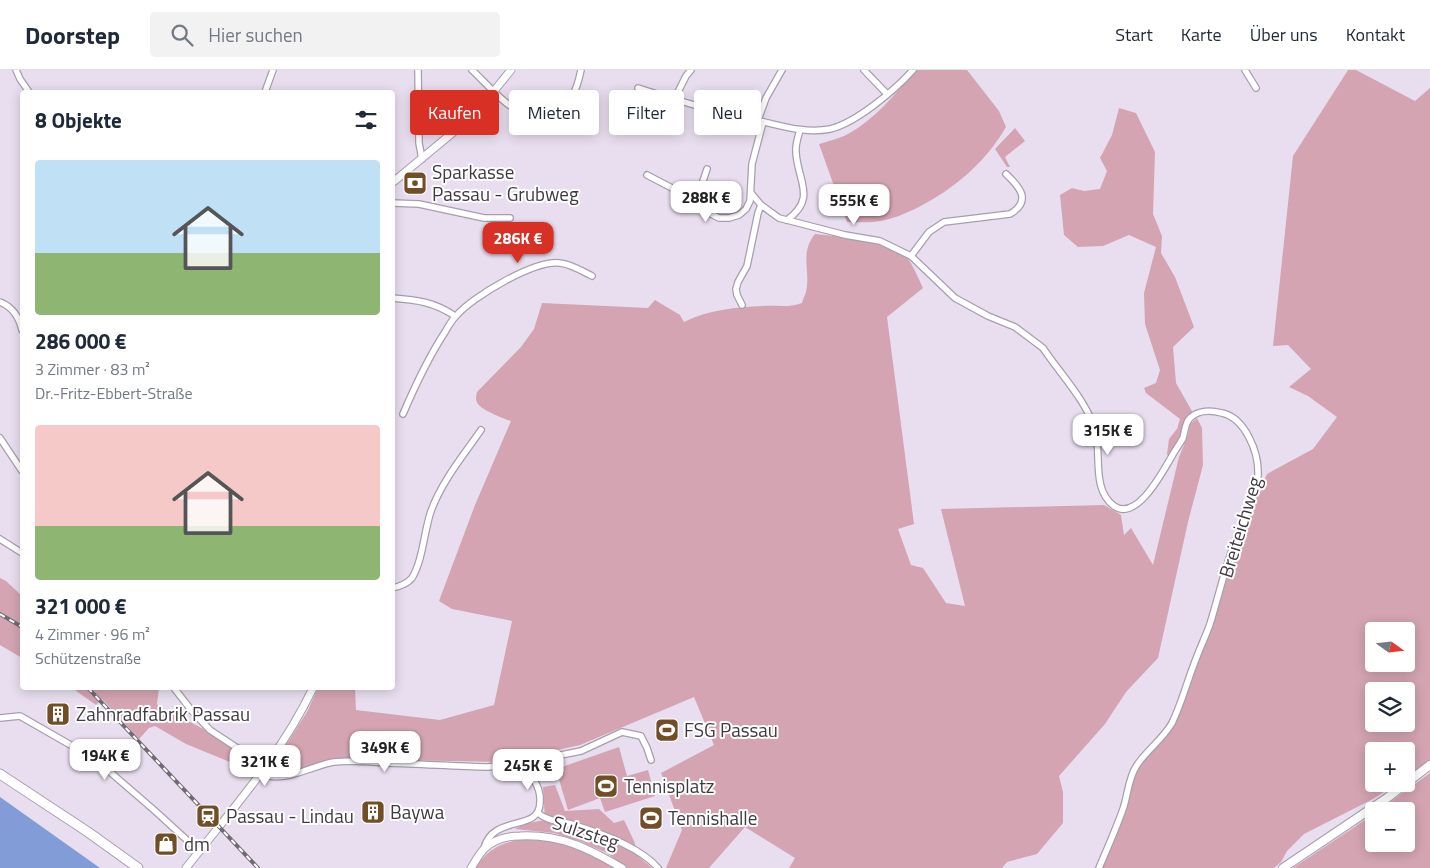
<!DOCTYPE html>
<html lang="de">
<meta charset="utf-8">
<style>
:root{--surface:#fff;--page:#f2f2f3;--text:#1f2937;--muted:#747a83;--line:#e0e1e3;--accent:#d93025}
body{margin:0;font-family:"Titillium Web",sans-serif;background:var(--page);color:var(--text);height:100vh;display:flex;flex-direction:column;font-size:19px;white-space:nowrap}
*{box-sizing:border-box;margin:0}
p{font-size:16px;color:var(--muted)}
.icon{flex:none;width:28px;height:28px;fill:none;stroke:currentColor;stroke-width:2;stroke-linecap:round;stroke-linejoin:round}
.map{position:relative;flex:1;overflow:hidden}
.drawer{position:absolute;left:20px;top:20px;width:375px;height:600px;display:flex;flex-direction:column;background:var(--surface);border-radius:5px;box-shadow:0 2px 12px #0003}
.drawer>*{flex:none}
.guide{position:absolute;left:410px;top:20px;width:475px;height:45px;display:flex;gap:10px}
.needle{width:32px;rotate:105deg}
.buttons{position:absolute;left:1365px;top:552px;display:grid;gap:10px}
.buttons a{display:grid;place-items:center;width:50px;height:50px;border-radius:5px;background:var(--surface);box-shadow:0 2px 12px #0003;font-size:25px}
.price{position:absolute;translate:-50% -42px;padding:0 11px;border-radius:10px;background:#fff;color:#222;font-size:16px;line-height:32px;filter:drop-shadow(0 1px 2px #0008)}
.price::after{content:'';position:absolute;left:50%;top:30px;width:15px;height:11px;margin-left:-8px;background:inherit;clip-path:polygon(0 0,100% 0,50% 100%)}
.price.selected{background:var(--accent);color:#fff}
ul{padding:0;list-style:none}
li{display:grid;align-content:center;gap:10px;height:265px;padding:0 15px}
li span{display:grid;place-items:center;height:155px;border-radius:5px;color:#555}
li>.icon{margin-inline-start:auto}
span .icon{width:90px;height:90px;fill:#fffc;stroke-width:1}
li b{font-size:21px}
h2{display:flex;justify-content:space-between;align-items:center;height:60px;padding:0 15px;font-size:21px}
.pill{padding:0 18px;border-radius:5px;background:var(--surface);box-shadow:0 2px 12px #0003;font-size:18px;line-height:45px}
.pill.selected{background:var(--accent);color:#fff}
header{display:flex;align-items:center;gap:30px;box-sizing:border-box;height:70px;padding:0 25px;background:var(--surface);border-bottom:1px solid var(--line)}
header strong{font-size:24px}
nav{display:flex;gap:28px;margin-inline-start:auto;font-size:18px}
.search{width:350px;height:45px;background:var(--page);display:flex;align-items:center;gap:12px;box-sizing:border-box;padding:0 18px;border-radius:5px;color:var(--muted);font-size:19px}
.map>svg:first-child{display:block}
.green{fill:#d4a4b2;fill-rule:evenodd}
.water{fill:#829cd7}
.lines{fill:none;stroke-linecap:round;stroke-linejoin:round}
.minor-casing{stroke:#a79ead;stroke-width:8}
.tertiary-casing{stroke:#a79ead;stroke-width:9}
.secondary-casing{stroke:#a79ead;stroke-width:10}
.primary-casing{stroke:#a79ead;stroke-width:11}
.minor{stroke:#fff;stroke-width:5.5}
.tertiary{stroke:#fff;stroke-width:7}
.secondary{stroke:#fff;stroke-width:8}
.primary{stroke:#fff;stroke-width:9}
.rail-casing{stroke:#706a73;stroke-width:4}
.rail{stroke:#fff;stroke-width:2;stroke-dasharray:5.5;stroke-linecap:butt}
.labels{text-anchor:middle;stroke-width:4;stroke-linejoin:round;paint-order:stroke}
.poi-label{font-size:19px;fill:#3e3a40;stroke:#fff;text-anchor:start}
.street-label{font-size:19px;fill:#3e3a40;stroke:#fff}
</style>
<header>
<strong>Doorstep</strong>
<div class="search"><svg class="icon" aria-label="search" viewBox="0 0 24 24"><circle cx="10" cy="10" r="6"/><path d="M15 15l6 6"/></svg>Hier suchen</div>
<nav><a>Start</a><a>Karte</a><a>Über uns</a><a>Kontakt</a></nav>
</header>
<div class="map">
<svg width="1430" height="798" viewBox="0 0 1430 798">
<rect width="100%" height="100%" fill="#e8deef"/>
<g class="green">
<path d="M915,0H967L999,41L1006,57C985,93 954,119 917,138C906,143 893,149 881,151C870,153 858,152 847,152L819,74C828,71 839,69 848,64C875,49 896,24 915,0Z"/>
<path d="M1348,0H1356L1415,31L1430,18V691L1406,708V681H1374V714H1397L1371,730L1304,764L1287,781L1281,792L1274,798H1102L1120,754L1132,708L1141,694L1163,670L1177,648L1219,524L1255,429L1267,404L1313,379L1337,347L1308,326L1289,317L1311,299L1288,275L1273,276L1293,86ZM1374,561H1406V594H1374ZM1374,621H1406V654H1374Z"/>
<polygon points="1119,38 1136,43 1155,82 1153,144 1162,166 1161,183 1175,207 1194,257 1173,277 1176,313 1193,343 1169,387 1167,384 1169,369 1177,359 1180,349 1146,323 1144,318 1156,313 1160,300 1145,254 1144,223 1156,177 1129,165 1103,176 1078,177 1064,165 1060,125 1072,118 1084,121 1100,119 1107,101 1100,88 1112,65"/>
<polygon points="1015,58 1025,71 1005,87 1010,97 1007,97 995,79"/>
<path d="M815,164C840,166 887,171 906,187C912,192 919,210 923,218L887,247L914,454L898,459L911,495L923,498L946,533L965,536L941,439L1104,435L1121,445L1124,465L1131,458L1153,495L1179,387L1188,365L1190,354L1197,348L1202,358L1203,395L1188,452L1158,588L1126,622L1105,654L1059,706L1063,722V753L1037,784L1007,792L1002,798H789L795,788L745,757L709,798H666L682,760L661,703L714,675L694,627L580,675L504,692L335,689L294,701L291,693L277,689L307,642L318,618H355L356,640L440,650L494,635L512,551L452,539L439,531L475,435L511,351C504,349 482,340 478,334C475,330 476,326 477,322L521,277L534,259L542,233L648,238L655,230L680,245L684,252C707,240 737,237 763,236C777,235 789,238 802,233C803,229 805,225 806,222C811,200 799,184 815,164Z"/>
<polygon points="0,508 6,511 22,526 22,588 0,575"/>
<polygon points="72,618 159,618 157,634 163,642 177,645 207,661 243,686 235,698 230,692 186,674 155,656 149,658 139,669 102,629 96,635"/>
<polygon points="619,677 627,706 648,700 655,726 605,742 600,728 568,740 556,699"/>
<polygon points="1430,703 1430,798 1293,798 1374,744 1374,774 1406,774 1406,741 1378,741"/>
<polygon points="555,715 565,741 599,739 614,753 624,750 634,771 639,787 652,798 627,798 607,783 582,772 554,763 515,759 524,754 545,750 543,717"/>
<path d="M524,769L559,772L595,787L616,798H475C489,778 500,773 524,769Z"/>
</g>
<polygon class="water" points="0,727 100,798 0,798"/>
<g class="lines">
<g class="minor-casing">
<g id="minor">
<polyline points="16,0 20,9 29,22"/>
<polyline points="418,0 419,73 422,89"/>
<path d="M472,0C487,14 503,34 522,43C537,50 562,43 571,29C576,20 579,10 581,0"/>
<polyline points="864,0 887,24"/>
<polyline points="1245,0 1256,18"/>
<path d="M638,18C677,31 715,41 755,50C780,55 804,64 830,59C856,53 895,20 913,0"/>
<polyline points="265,22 273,0"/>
<polyline points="674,30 686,6 691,0"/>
<polyline points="561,38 573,49 589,58"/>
<polyline points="758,50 766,28 782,0"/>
<polyline points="647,105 672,118 707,142 719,148 729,148 739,145 746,139 750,131 752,94 763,52"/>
<path d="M751,123L761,135L779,148L845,165L880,171L911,186L955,228L988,246L1015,257L1043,278C1060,304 1089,333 1096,364C1101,386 1092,420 1114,436C1137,452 1163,401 1172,386C1175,380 1180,374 1183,368C1185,361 1185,353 1190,348C1198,340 1211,340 1222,343C1245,348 1259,382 1258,405C1257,429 1242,454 1233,477C1224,502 1218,528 1210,554C1205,568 1198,582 1193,597C1186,615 1181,635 1172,653C1163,669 1147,680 1137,695C1128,708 1128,725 1123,739C1116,759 1107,779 1099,798"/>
<polyline points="692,131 700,120 707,99"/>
<polyline points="392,133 419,134 484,148 510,148"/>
<path d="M787,150C817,128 798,112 796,83C795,75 798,67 800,60"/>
<path d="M911,186L929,162L944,152L1010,144C1032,131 1020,117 1006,104"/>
<path d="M392,228C418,230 434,232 455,246"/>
<path d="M0,232C13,237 19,247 22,260"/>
<polyline points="742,235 737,225 736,219 738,212 747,196 758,143 761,135"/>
<path d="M403,344C415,316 428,288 445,262C448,257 451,251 456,246C472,227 534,190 560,193C571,194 582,201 592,206"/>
<polyline points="0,368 22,401"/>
<polyline points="0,469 22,483"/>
<path d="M392,518C399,517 408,513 412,508C423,490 424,461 431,441C442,411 463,386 481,360"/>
<polyline points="174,618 192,641 210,660 266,697"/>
<polyline points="0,648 20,646 95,689 154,740 199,781"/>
<polyline points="520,698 521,694 526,692 581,681 622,662 641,666 647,678 651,690"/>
<path d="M261,703C281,715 313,695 334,692C352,690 370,692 387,693C420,694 453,696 486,697C497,697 510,693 520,698C532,703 541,718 540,732C540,763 494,743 484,778"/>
<path d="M538,743C547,751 559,751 571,754C598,762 639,776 658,798"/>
</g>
</g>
<g class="tertiary-casing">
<g id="tertiary">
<polyline points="392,113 462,55 494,21 511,0"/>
<path d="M186,798C232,739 280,687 313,618"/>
<path d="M471,798C475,792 479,784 484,779C493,770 507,766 520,766C560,764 588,778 622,798"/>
</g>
</g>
<g class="secondary-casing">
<polyline id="secondary" points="1283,798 1387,728 1430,695"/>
</g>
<g class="primary-casing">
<polyline id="primary" points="0,704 88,762 138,798"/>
</g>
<use href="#minor" class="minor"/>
<use href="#tertiary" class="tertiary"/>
<use href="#secondary" class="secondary"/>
<use href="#primary" class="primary"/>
<g class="rail-casing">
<g id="rail">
<polyline points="0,544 22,557"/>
<polyline points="88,618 258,798"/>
</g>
</g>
<use href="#rail" class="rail"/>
</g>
<defs>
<g id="bank-square" transform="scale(1.25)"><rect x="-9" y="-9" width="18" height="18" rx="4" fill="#714e26" stroke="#fff"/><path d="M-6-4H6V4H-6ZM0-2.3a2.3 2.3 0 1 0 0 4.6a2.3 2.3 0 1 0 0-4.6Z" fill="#fff"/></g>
<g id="building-square" transform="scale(1.25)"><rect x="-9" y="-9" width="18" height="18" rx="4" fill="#714e26" stroke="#fff"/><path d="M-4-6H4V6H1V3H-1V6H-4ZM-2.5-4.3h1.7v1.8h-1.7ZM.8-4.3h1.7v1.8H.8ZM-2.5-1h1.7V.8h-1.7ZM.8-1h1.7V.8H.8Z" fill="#fff"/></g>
<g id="stadium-square" transform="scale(1.25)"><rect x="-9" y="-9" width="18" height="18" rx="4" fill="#714e26" stroke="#fff"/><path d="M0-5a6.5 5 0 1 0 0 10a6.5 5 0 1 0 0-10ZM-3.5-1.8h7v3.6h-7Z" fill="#fff"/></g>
<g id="station-square" transform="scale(1.25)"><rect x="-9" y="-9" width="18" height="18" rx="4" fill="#714e26" stroke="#fff"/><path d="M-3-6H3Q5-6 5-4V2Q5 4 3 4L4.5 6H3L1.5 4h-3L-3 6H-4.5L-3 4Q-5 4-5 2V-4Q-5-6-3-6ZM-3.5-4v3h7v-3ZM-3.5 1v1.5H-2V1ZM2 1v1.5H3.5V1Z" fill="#fff"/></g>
<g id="shop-square" transform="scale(1.25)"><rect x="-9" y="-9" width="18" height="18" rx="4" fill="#714e26" stroke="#fff"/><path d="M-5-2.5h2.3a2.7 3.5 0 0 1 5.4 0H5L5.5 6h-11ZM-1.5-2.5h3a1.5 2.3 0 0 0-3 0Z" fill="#fff"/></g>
</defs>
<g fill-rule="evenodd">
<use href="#bank-square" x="415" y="113"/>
<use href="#building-square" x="58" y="644"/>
<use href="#stadium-square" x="667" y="660"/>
<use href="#stadium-square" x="606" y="716"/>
<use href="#building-square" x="373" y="742"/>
<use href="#station-square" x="208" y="746"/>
<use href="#stadium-square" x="651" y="748"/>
<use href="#shop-square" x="166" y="774"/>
</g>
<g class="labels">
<g class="poi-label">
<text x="432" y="109">Sparkasse<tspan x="432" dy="22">Passau - Grubweg</tspan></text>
<text x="76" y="651">Zahnradfabrik Passau</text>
<text x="684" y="667">FSG Passau</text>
<text x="624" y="723">Tennisplatz</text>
<text x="390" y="749">Baywa</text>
<text x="226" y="753">Passau - Lindau</text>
<text x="668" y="755">Tennishalle</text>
<text x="184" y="781">dm</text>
</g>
<g class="street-label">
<text transform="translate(1240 457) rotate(-73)" y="7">Breiteichweg</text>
<text transform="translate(586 762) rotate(18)" y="7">Sulzsteg</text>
</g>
</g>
</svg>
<div class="buttons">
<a><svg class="needle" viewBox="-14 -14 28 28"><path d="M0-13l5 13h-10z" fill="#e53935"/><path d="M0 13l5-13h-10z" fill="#747a83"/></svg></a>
<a><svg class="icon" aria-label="layers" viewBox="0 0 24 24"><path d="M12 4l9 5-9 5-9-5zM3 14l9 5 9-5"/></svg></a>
<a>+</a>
<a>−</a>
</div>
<b class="price" style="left:706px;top:153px">288K €</b>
<b class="price" style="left:854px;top:156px">555K €</b>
<b class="price selected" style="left:518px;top:194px">286K €</b>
<b class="price" style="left:1108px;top:386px">315K €</b>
<b class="price" style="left:385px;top:703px">349K €</b>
<b class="price" style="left:105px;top:711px">194K €</b>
<b class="price" style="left:265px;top:717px">321K €</b>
<b class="price" style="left:528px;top:721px">245K €</b>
<div class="guide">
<a class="pill selected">Kaufen</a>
<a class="pill">Mieten</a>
<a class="pill">Filter</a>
<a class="pill">Neu</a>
</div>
<section class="drawer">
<h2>8 Objekte<svg class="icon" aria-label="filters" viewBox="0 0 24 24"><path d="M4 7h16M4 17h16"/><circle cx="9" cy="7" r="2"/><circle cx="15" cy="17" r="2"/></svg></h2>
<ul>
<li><span style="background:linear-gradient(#bfe0f5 60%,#8fb573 0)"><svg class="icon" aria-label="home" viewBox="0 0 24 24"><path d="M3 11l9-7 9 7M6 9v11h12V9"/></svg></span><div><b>286 000 €</b><p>3 Zimmer · 83 m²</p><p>Dr.-Fritz-Ebbert-Straße</p></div></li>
<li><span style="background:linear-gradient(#f6c9c9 65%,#8fb573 0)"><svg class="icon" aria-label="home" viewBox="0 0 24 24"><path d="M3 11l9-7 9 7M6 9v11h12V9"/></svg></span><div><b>321 000 €</b><p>4 Zimmer · 96 m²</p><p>Schützenstraße</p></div></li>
</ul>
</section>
</div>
